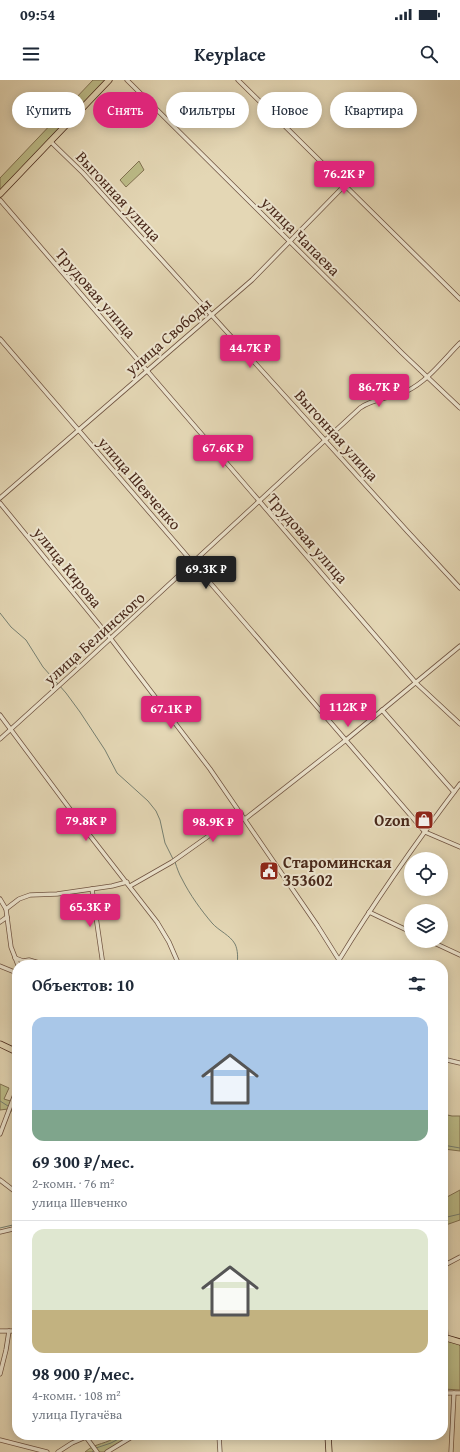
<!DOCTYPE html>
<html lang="ru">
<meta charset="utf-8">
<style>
:root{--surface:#fff;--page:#f2f2f3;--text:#1f2937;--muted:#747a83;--line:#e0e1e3;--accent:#db2777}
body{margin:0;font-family:"Gentium Book Plus",serif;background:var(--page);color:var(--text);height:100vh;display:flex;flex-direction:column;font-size:15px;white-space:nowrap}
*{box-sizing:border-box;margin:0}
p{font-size:13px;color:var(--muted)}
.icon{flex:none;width:22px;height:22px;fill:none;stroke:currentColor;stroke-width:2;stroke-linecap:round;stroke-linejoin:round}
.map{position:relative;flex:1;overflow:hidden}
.details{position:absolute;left:12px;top:880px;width:436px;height:480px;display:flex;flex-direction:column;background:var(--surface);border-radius:16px;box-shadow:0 2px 10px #0003}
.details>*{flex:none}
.guide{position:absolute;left:12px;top:12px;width:436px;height:36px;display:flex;gap:8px}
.fabs{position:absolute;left:404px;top:772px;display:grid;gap:8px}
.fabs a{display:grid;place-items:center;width:44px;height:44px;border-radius:50%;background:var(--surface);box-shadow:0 2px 10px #0003;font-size:20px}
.price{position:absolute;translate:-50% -34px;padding:0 9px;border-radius:4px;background:var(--accent);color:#fff;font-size:13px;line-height:26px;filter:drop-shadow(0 1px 2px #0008)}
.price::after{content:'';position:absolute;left:50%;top:24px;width:12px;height:9px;margin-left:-6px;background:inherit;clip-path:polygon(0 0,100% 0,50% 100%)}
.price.on{background:#222;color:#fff}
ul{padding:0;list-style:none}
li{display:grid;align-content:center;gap:8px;height:212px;padding:0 20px}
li+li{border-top:1px solid var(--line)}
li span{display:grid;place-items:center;height:124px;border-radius:12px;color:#555}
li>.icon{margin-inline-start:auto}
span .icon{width:72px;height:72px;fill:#fffc;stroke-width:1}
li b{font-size:17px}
h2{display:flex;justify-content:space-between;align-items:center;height:48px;padding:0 20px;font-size:17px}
.pill{padding:0 14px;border-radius:18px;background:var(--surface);box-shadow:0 2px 10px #0003;font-size:14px;line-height:36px}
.pill.on{background:var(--accent);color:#fff}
.status{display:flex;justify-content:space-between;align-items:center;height:28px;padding:0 20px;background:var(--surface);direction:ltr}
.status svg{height:11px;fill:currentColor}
header{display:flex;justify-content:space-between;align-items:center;height:52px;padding:0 20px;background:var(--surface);font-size:18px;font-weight:700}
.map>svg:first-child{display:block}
.green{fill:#bcbc88;stroke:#827252}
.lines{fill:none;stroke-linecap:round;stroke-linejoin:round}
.stream{stroke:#778071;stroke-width:1}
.street-casing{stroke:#705442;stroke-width:5}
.primary-casing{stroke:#49291b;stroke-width:7}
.street{stroke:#ede5cf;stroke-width:3.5}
.primary{stroke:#e4d7b5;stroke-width:5.5}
.labels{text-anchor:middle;stroke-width:4;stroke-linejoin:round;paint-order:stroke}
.street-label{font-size:16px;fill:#49291b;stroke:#ede5cf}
.poi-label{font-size:16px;font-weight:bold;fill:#49291b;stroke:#ede5cf;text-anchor:end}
</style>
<div class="status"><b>09:54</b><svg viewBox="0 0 49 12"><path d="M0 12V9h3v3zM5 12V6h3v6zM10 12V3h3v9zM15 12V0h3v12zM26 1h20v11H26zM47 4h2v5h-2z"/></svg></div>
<header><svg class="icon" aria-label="menu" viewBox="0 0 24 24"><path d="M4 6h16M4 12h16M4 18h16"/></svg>Keyplace<svg class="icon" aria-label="search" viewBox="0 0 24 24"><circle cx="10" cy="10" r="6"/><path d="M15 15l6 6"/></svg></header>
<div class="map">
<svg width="460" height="1372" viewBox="0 0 460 1372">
<rect width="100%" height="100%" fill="#e4d7b5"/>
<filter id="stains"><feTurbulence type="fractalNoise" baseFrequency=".005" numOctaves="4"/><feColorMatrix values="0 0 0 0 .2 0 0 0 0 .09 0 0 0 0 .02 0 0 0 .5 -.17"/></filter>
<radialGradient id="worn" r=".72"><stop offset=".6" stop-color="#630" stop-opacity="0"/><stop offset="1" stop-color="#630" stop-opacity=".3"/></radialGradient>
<g class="green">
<polygon points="93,0 106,0 0,110 0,98"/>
<polygon points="139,81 144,90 126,107 120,100"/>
<polygon points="0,1004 9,1008 4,1019 17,1023 17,1034 8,1029 0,1030"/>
<polygon points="443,1034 452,1036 460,1036 460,1071 444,1069"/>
<polygon points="460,1110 460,1140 443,1146 443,1117 447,1117"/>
<polygon points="443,1260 460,1264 460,1310 443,1309"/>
<path d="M118,1355H133L104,1372H85C96,1362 107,1365 118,1355Z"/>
</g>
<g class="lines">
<g class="stream">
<polyline points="0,533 11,547 26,560 43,587 66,613 80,632 105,670 117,693 148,721 156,731 160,740 165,763 173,779"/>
<path d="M175,782C177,788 179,794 182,799C190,815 201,830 212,843C219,851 230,855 235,864C238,870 238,878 237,885"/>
<polyline points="0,1021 8,1026"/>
<polyline points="11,1027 17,1030"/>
<polyline points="443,1065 460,1068"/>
<polyline points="443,1138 460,1134"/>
<polyline points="0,1148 17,1144"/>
<polyline points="92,1372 96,1368 111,1363 126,1355"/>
</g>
<g class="street-casing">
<g id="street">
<polyline points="127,0 402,273 460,328"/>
<polyline points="238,0 460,219"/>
<polyline points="50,61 83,93 408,452 460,508"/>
<polyline points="0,120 416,603 460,644"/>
<polyline points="0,259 425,752 460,767"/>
<polyline points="0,418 252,200 345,105"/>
<polyline points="0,423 111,559 210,689 317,845 339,880"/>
<polyline points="382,630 454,712"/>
<polyline points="0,635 84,748 157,842 169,862 179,885"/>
<path d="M0,659L85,582L360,328C374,318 392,318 407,311C428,301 444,279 460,263"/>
<polyline points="245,739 346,660 460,566"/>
<polyline points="130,806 172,782 241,733"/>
<polyline points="92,809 103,885"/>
<polyline points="0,819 6,829 11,867 18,885"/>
<polyline points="6,829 19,819 30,815 57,814 112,806 127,802"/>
<polyline points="369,832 411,852"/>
<polyline points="0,842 7,837"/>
<polyline points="430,861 460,875"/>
<polyline points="15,878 23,881 29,880 46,885"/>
<path d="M339,885V880C376,819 417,761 460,704"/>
<polyline points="0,886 17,893"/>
<polyline points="443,979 460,983"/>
<polyline points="0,1054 17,1009"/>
<polyline points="0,1100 17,1113"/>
<polyline points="0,1152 17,1148"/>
<polyline points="443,1186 460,1177"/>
<polyline points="443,1204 446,1258"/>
<polyline points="0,1251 17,1251"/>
<polyline points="0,1294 6,1270 9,1251"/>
<polyline points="443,1313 460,1313"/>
<polyline points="219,1355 220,1372"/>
<polyline points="86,1357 97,1372"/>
<polyline points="0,1360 47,1372"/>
<polyline points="58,1372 72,1363 86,1357"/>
<polyline points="107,1372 135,1355"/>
<polyline points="451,1372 454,1313"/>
</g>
</g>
<g class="primary-casing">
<g id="primary">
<polyline points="0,114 109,0"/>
<polyline points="0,964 17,972"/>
<polyline points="443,1257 460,1262"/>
<polyline points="328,1355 329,1372"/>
</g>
</g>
<use href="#street" class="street"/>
<use href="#primary" class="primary"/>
</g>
<defs>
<g id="shop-square" transform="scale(1)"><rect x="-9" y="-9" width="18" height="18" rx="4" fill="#8f2418" stroke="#ede5cf"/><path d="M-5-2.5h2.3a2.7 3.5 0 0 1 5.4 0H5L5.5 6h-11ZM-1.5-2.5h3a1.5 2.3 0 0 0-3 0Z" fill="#fff"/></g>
<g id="civic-square" transform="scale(1)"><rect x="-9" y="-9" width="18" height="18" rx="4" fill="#8f2418" stroke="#ede5cf"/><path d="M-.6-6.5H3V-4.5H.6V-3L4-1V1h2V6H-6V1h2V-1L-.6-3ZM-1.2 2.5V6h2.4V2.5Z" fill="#fff"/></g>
</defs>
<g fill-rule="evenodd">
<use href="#shop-square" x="424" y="740"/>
<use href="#civic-square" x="269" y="791"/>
</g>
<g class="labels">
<g class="street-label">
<text transform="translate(119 116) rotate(47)" y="6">Выгонная улица</text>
<text transform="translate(301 156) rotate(45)" y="6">улица Чапаева</text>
<text transform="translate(96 213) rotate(49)" y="6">Трудовая улица</text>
<text transform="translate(168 256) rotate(-41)" y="6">улица Свободы</text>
<text transform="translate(337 355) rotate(48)" y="6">Выгонная улица</text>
<text transform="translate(140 403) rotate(49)" y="6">улица Шевченко</text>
<text transform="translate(308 458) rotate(49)" y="6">Трудовая улица</text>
<text transform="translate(68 487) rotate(51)" y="6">улица Кирова</text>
<text transform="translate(94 558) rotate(-42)" y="6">улица Белинского</text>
</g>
<g class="poi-label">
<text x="410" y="746">Ozon</text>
<text x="283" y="788" text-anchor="start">Староминская<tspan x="283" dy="18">353602</tspan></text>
</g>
</g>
<rect width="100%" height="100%" filter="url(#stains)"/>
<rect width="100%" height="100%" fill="url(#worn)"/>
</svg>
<div class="fabs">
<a><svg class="icon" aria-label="locate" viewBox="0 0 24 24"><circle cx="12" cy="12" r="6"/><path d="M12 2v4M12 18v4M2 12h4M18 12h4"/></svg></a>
<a><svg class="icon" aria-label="layers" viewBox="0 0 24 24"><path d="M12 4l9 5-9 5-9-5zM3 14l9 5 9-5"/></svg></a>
</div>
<b class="price" style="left:344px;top:115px">76.2K ₽</b>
<b class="price" style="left:250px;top:289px">44.7K ₽</b>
<b class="price" style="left:379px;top:328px">86.7K ₽</b>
<b class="price" style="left:223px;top:389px">67.6K ₽</b>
<b class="price on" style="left:206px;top:510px">69.3K ₽</b>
<b class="price" style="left:348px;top:648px">112K ₽</b>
<b class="price" style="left:171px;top:650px">67.1K ₽</b>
<b class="price" style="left:86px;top:762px">79.8K ₽</b>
<b class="price" style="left:213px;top:763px">98.9K ₽</b>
<b class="price" style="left:90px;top:848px">65.3K ₽</b>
<div class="guide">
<a class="pill">Купить</a>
<a class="pill on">Снять</a>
<a class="pill">Фильтры</a>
<a class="pill">Новое</a>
<a class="pill">Квартира</a>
</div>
<section class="details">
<h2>Объектов: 10<svg class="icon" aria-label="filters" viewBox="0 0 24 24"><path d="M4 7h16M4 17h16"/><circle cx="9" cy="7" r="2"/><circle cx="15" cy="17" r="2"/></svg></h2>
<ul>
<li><span style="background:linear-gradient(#a9c7e8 75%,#7fa58c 0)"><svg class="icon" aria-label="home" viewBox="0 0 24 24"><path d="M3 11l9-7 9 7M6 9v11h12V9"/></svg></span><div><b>69 300 ₽/мес.</b><p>2-комн. · 76 m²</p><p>улица Шевченко</p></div></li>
<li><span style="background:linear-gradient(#dfe7d0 65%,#c2b280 0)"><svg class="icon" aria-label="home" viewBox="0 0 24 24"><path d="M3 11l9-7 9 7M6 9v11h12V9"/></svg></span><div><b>98 900 ₽/мес.</b><p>4-комн. · 108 m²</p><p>улица Пугачёва</p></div></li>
</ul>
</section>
</div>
